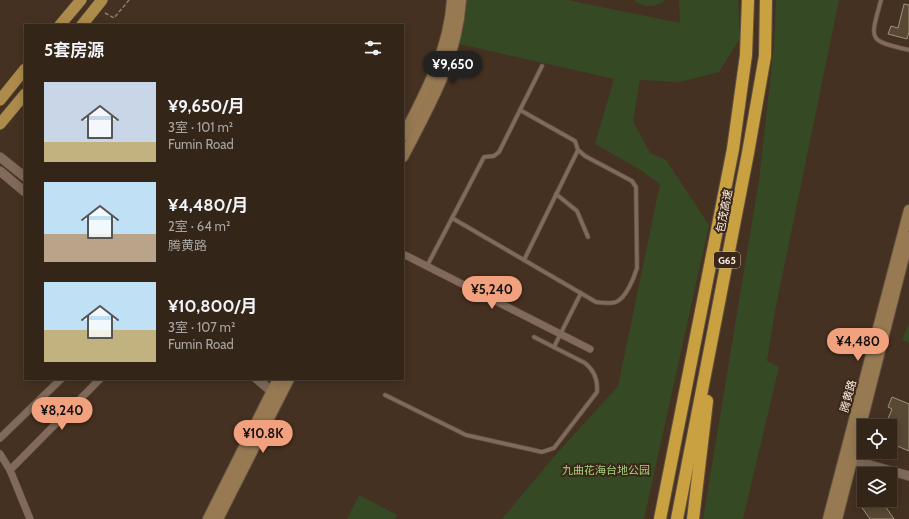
<!DOCTYPE html>
<html lang="zh">
<meta charset="utf-8">
<style>
:root{--surface:#342519;--page:#3c2d22;--text:#f1f3f6;--muted:#a9a5a2;--line:#4e4238;--accent:#f2a17e}
body{margin:0;font-family:Cabin,"Noto Sans SC",sans-serif;background:var(--page);color:var(--text);height:100vh;display:flex;flex-direction:column;font-size:15px;white-space:nowrap}
*{box-sizing:border-box;margin:0}
p{font-size:13px;color:var(--muted)}
.icon{flex:none;width:22px;height:22px;fill:none;stroke:currentColor;stroke-width:2;stroke-linecap:round;stroke-linejoin:round}
.map{position:relative;flex:1;overflow:hidden}
.drawer{position:absolute;left:24px;top:24px;width:380px;height:356px;display:flex;flex-direction:column;background:var(--surface);border-radius:0px;box-shadow:0 2px 10px #0003,0 0 0 1px var(--line)}
.drawer>*{flex:none}
.controls{position:absolute;left:857px;top:419px;display:grid;gap:8px}
.controls a{display:grid;place-items:center;width:40px;height:40px;border-radius:0px;background:var(--surface);box-shadow:0 2px 10px #0003,0 0 0 1px var(--line);font-size:20px}
.price{position:absolute;translate:-50% -34px;padding:0 9px;border-radius:14px;background:var(--accent);color:#111;font-size:13px;line-height:26px;filter:drop-shadow(0 1px 2px #0008)}
.price::after{content:'';position:absolute;left:50%;top:24px;width:12px;height:9px;margin-left:-6px;background:inherit;clip-path:polygon(0 0,100% 0,50% 100%)}
.price.active{background:#222;color:#fff}
ul{padding:0;list-style:none}
li{display:flex;align-items:center;gap:12px;height:100px;padding:0 20px}
li span{display:grid;place-items:center;flex:none;width:112px;height:80px;border-radius:0px;color:#555}
li>.icon{margin-inline-start:auto}
span .icon{width:48px;height:48px;fill:#fffc;stroke-width:1}
li b{font-size:17px}
h2{display:flex;justify-content:space-between;align-items:center;height:48px;padding:0 20px;font-size:17px}
.map>svg:first-child{display:block}
.green{fill:#364925}
.building{fill:#584934;stroke:#a19179}
.lines{fill:none;stroke-linecap:round;stroke-linejoin:round}
.service-casing{stroke:#625042;stroke-width:5}
.minor-casing{stroke:#625042;stroke-width:8}
.tertiary-casing{stroke:#625042;stroke-width:10}
.secondary-casing{stroke:#625042;stroke-width:12}
.primary-casing{stroke:#625042;stroke-width:12}
.motorway-casing{stroke:#625042;stroke-width:14}
.path{stroke:#8e7c6f;stroke-width:1.5;stroke-dasharray:4 2;stroke-linecap:butt}
.service{stroke:#816a59;stroke-width:3.5}
.minor{stroke:#816a59;stroke-width:7}
.tertiary{stroke:#816a59;stroke-width:9}
.secondary{stroke:#977a52;stroke-width:10}
.primary{stroke:#ad8b4b;stroke-width:11}
.motorway{stroke:#caa141;stroke-width:12}
.labels{text-anchor:middle;stroke-width:4;stroke-linejoin:round;paint-order:stroke}
.shield{fill:#3a2717;stroke:#c2b3a8;stroke-width:1}
.shield-label{font-size:10px;font-weight:bold;fill:#fdefe6}
.street-label{font-size:11px;fill:#fdefe6;stroke:#3a2717}
.park-label{font-size:11px;fill:#a6d181;stroke:#3a2717}
</style>
<div class="map">
<svg width="909" height="519" viewBox="0 0 909 519">
<rect width="100%" height="100%" fill="#453121"/>
<g class="green">
<polygon points="467,0 567,0 680,23 679,0 738,0 740,38 719,72 680,82 640,80 633,121 650,153 666,160 709,225 644,519 502,519 552,459 618,386 660,184 639,169 595,144 614,79 459,44 465,18"/>
<path d="M634,0H666C656,8 644,8 634,0Z"/>
<polygon points="776,0 839,0 775,311 767,361 779,367 743,519 703,519 759,180 774,46"/>
<polygon points="909,324 909,343 902,340"/>
<polygon points="359,495 397,515 395,519 347,519"/>
</g>
<g class="building">
<polygon points="904,4 909,5 909,32 907,39 888,34 891,26 898,28"/>
<polygon points="892,397 909,404 909,451 890,443 890,426 885,426 892,409 888,407"/>
<polygon points="868,500 881,500 894,519 870,519 860,505"/>
</g>
<g class="lines">
<g class="service-casing">
<g id="service">
<path d="M881,0C870,41 867,40 909,50"/>
<polyline points="556,194 577,211 588,237"/>
<path d="M452,218L596,302C602,303 610,304 616,302C626,298 634,278 637,268L636,187L632,181L585,156L578,150L575,141L520,110"/>
<polyline points="524,260 578,150"/>
<polyline points="427,266 484,157 494,156 499,152 542,66"/>
<polyline points="554,347 581,293"/>
<path d="M385,395L466,435L542,452L554,448L597,392C598,380 595,371 585,363L534,337"/>
</g>
</g>
<g class="minor-casing">
<g id="minor">
<polyline points="403,254 590,349"/>
<polyline points="0,438 61,379"/>
<polyline points="0,454 10,470 30,519"/>
<polyline points="10,470 100,379"/>
</g>
</g>
<g class="tertiary-casing">
<g id="tertiary">
<polyline points="0,157 25,177"/>
<polyline points="0,171 25,192"/>
<polyline points="257,379 276,395"/>
<polyline points="845,458 909,476"/>
</g>
</g>
<g class="secondary-casing">
<g id="secondary">
<path d="M403,136C425,93 449,50 452,0"/>
<path d="M403,157C430,105 457,60 461,0"/>
<polyline points="208,519 278,379"/>
<polyline points="218,519 289,379"/>
<polyline points="828,519 909,210"/>
<polyline points="837,519 909,237"/>
</g>
</g>
<g class="primary-casing">
<g id="primary">
<polyline points="60,25 81,0"/>
<polyline points="82,25 102,0"/>
<polyline points="0,100 25,69"/>
<polyline points="0,124 25,94"/>
</g>
</g>
<g class="motorway-casing">
<g id="motorway">
<polyline points="660,519 733,149 746,55 748,0"/>
<polyline points="677,519 748,153 765,56 766,0"/>
<polyline points="693,519 707,401"/>
</g>
</g>
<polyline class="path" points="105,13 114,18 129,0"/>
<use href="#service" class="service"/>
<use href="#minor" class="minor"/>
<use href="#tertiary" class="tertiary"/>
<use href="#secondary" class="secondary"/>
<use href="#primary" class="primary"/>
<use href="#motorway" class="motorway"/>
</g>
<g class="labels">
<rect class="shield" x="714" y="252" width="26" height="16" rx="3"/>
<g class="shield-label">
<text x="727" y="264">G65</text>
</g>
<g class="street-label">
<text transform="translate(724 211) rotate(-79)" y="4">包茂高速</text>
<text transform="translate(848 396) rotate(-75)" y="4">腾黄路</text>
</g>
<g class="park-label">
<text x="606" y="474">九曲花海台地公园</text>
</g>
</g>
</svg>
<div class="controls">
<a><svg class="icon" aria-label="locate" viewBox="0 0 24 24"><circle cx="12" cy="12" r="6"/><path d="M12 2v4M12 18v4M2 12h4M18 12h4"/></svg></a>
<a><svg class="icon" aria-label="layers" viewBox="0 0 24 24"><path d="M12 4l9 5-9 5-9-5zM3 14l9 5 9-5"/></svg></a>
</div>
<b class="price active" style="left:453px;top:85px">¥9,650</b>
<b class="price" style="left:492px;top:310px">¥5,240</b>
<b class="price" style="left:858px;top:362px">¥4,480</b>
<b class="price" style="left:62px;top:431px">¥8,240</b>
<b class="price" style="left:263px;top:454px">¥10.8K</b>
<section class="drawer">
<h2>5套房源<svg class="icon" aria-label="filters" viewBox="0 0 24 24"><path d="M4 7h16M4 17h16"/><circle cx="9" cy="7" r="2"/><circle cx="15" cy="17" r="2"/></svg></h2>
<ul>
<li><span style="background:linear-gradient(#c9d6e8 75%,#c2b280 0)"><svg class="icon" aria-label="home" viewBox="0 0 24 24"><path d="M3 11l9-7 9 7M6 9v11h12V9"/></svg></span><div><b>¥9,650/月</b><p>3室 · 101 m²</p><p>Fumin Road</p></div></li>
<li><span style="background:linear-gradient(#bfe0f5 65%,#b9a48a 0)"><svg class="icon" aria-label="home" viewBox="0 0 24 24"><path d="M3 11l9-7 9 7M6 9v11h12V9"/></svg></span><div><b>¥4,480/月</b><p>2室 · 64 m²</p><p>腾黄路</p></div></li>
<li><span style="background:linear-gradient(#bfe0f5 60%,#c2b280 0)"><svg class="icon" aria-label="home" viewBox="0 0 24 24"><path d="M3 11l9-7 9 7M6 9v11h12V9"/></svg></span><div><b>¥10,800/月</b><p>3室 · 107 m²</p><p>Fumin Road</p></div></li>
</ul>
</section>
</div>
